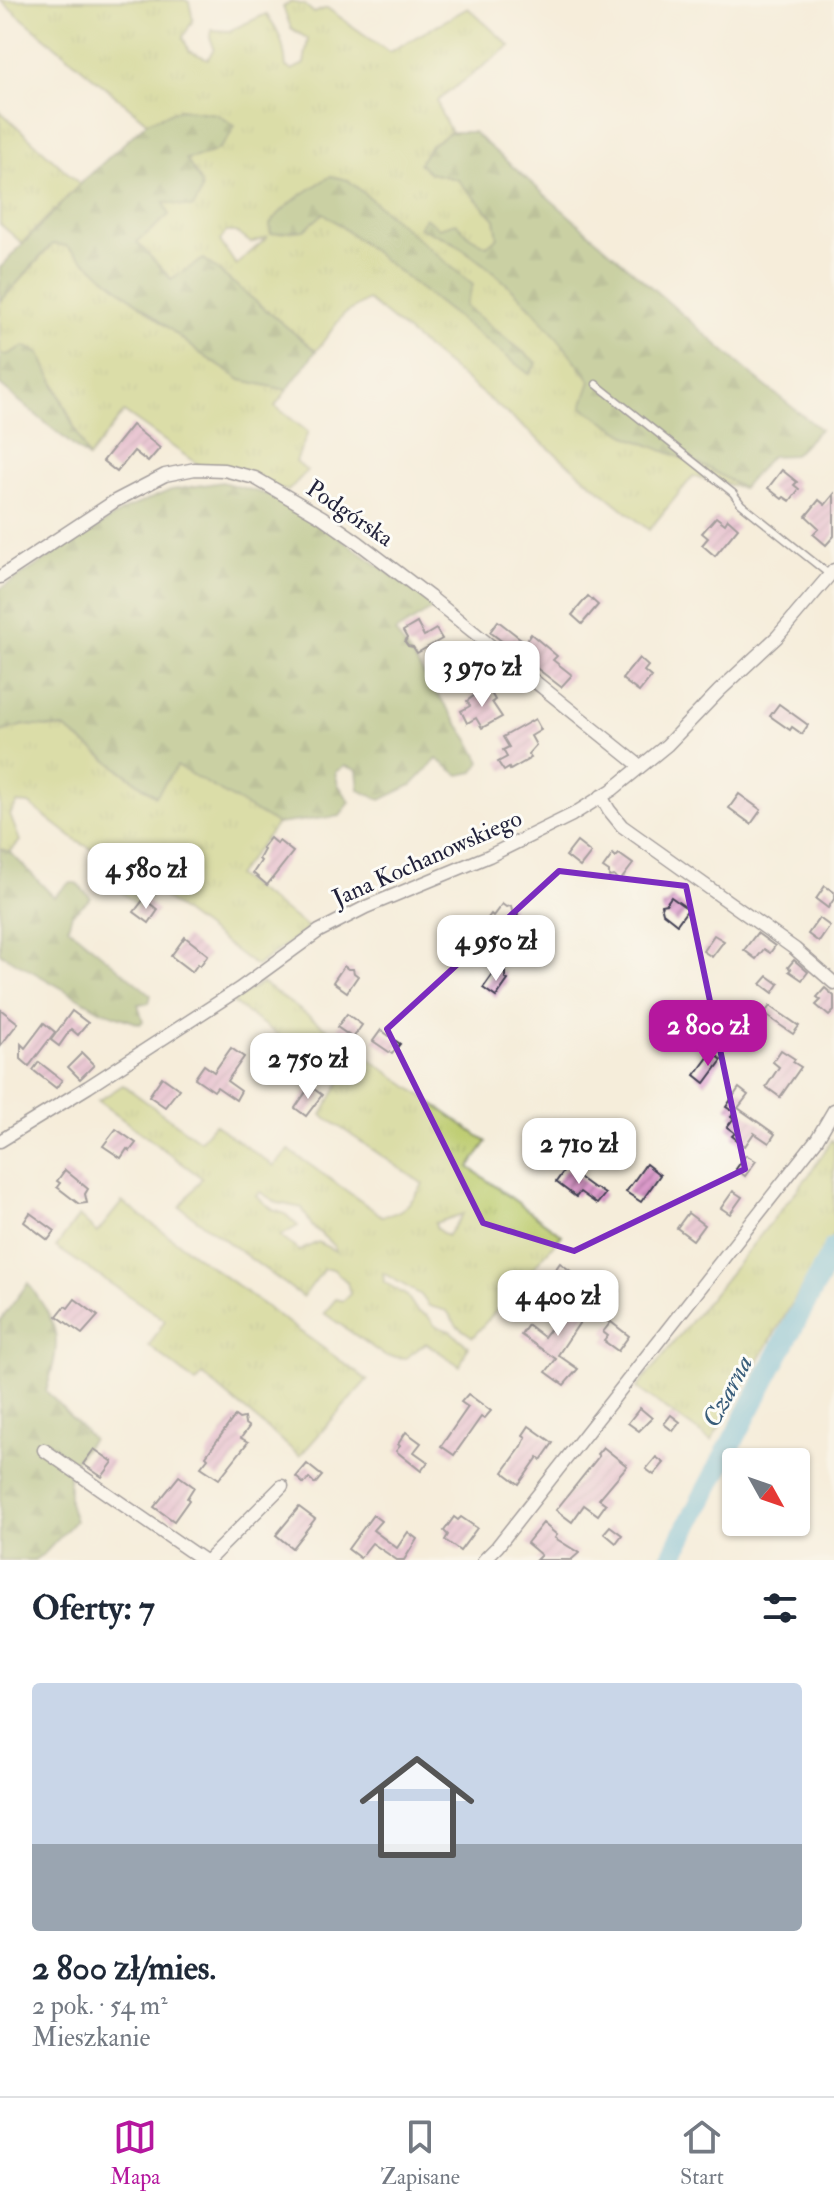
<!DOCTYPE html>
<html lang="pl">
<meta charset="utf-8">
<style>
:root{--surface:#fff;--page:#f2f2f3;--text:#1f2937;--muted:#747a83;--line:#e0e1e3;--accent:#b5179e}
body{margin:0;font-family:"IM FELL Double Pica",serif;background:var(--page);color:var(--text);height:100vh;display:flex;flex-direction:column;font-size:30px;white-space:nowrap}
*{box-sizing:border-box;margin:0}
p{font-size:26px;color:var(--muted)}
.icon{flex:none;width:44px;height:44px;fill:none;stroke:currentColor;stroke-width:2;stroke-linecap:round;stroke-linejoin:round}
.map{position:relative;height:1560px;overflow:hidden}
.details{display:flex;flex-direction:column;background:var(--surface);flex:1}
.details>*{flex:none}
.needle{width:52px;rotate:130deg}
.fabs{position:absolute;left:722px;top:1448px;display:grid;gap:16px}
.fabs a{display:grid;place-items:center;width:88px;height:88px;border-radius:8px;background:var(--surface);box-shadow:0 2px 6px #0004;font-size:40px}
.price{position:absolute;translate:-50% -68px;padding:0 18px;border-radius:16px;background:#fff;color:#222;font-size:26px;line-height:52px;filter:drop-shadow(0 2px 4px #0008)}
.price::after{content:'';position:absolute;left:50%;top:48px;width:24px;height:18px;margin-left:-12px;background:inherit;clip-path:polygon(0 0,100% 0,50% 100%)}
.price.active{background:var(--accent);color:#fff}
ul{padding:0;list-style:none}
li{display:grid;align-content:center;gap:16px;height:424px;padding:0 32px}
li span{display:grid;place-items:center;height:248px;border-radius:8px;color:#555}
li>.icon{margin-inline-start:auto}
span .icon{width:144px;height:144px;fill:#fffc;stroke-width:1}
li b{font-size:34px}
h2{display:flex;justify-content:space-between;align-items:center;height:96px;padding:0 32px;font-size:34px}
.tabs{display:flex;justify-content:space-around;align-items:center;height:112px;border-top:2px solid var(--line);background:var(--surface);font-size:22px;color:var(--muted)}
.tabs a{display:grid;justify-items:center;gap:4px}
.tabs .active{color:var(--accent)}
.map>svg:first-child{display:block}
.grass{fill:url(#grass-tufts);stroke:#6e7654;stroke-width:2;fill-rule:evenodd}
.forest{fill:url(#forest-firs);stroke:#5b684e;stroke-width:2}
.lines{fill:none;stroke-linecap:round;stroke-linejoin:round}
.river{stroke:#5cb5d9;stroke-width:22}
.building{fill:url(#building-hatch)}
.service-casing{stroke:#424053;stroke-width:9}
.minor-casing{stroke:#424053;stroke-width:15}
.service{stroke:#fff;stroke-width:6}
.minor{stroke:#fff;stroke-width:12}
.marked{fill:none;stroke:#7b2cbf;stroke-width:6;stroke-linejoin:round}
.labels{text-anchor:middle;stroke-width:6;stroke-linejoin:round;paint-order:stroke}
.street-label{font-size:24px;fill:#22223b;stroke:#fdfcf7}
.water-label{font-size:26px;font-style:italic;fill:#395d7a;stroke:#fdfcf7}
</style>
<div class="map">
<svg width="834" height="1560" viewBox="0 0 834 1560">
<defs>
<pattern id="grass-tufts" width="24" height="20" patternUnits="userSpaceOnUse" patternTransform="scale(2)"><rect width="24" height="20" fill="#bbca6c"/><path d="M3 7l-1-3M5 7V3M7 7l1-3M15 17l-1-3M17 17v-4M19 17l1-3" fill="none" stroke="#a0ad5e"/></pattern>
<pattern id="forest-firs" width="22" height="20" patternUnits="userSpaceOnUse" patternTransform="scale(2)"><rect width="22" height="20" fill="#94ae60"/><path d="M5 1l3.5 6h-7zM16 11l3.5 6h-7z" fill="#788d50"/></pattern>
<pattern id="building-hatch" width="6" height="6" patternUnits="userSpaceOnUse" patternTransform="scale(2)"><rect width="6" height="6" fill="#da99c9"/><path d="M-1 1l2-2M0 6l6-6M5 7l2-2" fill="none" stroke="#b07ca4"/></pattern>
</defs>
<rect width="100%" height="100%" fill="#fdfcf7"/>
<filter id="ink" filterUnits="userSpaceOnUse"><feTurbulence type="fractalNoise" baseFrequency=".0125" numOctaves="2"/><feDisplacementMap in="SourceGraphic" scale="16" xChannelSelector="R" yChannelSelector="G"/><feConvolveMatrix kernelMatrix="1 2 1 2 8 2 1 2 1" color-interpolation-filters="sRGB"/></filter>
<filter id="wash" filterUnits="userSpaceOnUse"><feTurbulence type="fractalNoise" baseFrequency=".006" numOctaves="4" result="noise"/><feDisplacementMap in="SourceGraphic" scale="32" xChannelSelector="R" yChannelSelector="G"/><feGaussianBlur stdDeviation="1.8" result="paint"/><feColorMatrix in="noise" values="0 0 0 0 0 0 0 0 0 0 0 0 0 0 0 0 0 1.4 0 .05"/><feComposite in="paint" operator="in"/></filter>
<g filter="url(#wash)">
<rect width="100%" height="100%" fill="#f5edda"/>
<g class="grass">
<path d="M0,0H185L189,2L193,20L183,37L189,51L208,59L214,48L210,37L212,30L229,31L266,14C280,31 284,45 286,67L292,70L304,64L308,39L291,28L283,7L291,2L305,5L314,13L327,8L389,52L468,8L510,46L437,101L441,113L451,132L431,145L430,173L457,179L495,219L498,237L487,247L469,236L456,224L439,228L420,227C431,232 443,236 453,243C512,280 551,327 592,381L582,407L631,438L708,468L742,488L693,476L649,530L368,300L343,315L316,351L204,259L171,279L136,242L169,215L164,202L186,159L206,155L180,109L147,122ZM348,180L465,306L537,363L530,374L324,212L304,230ZM226,232H236L251,243L268,237L236,265L220,241Z"/>
<polygon points="0,111 80,184 22,243 0,224"/>
<polygon points="53,244 66,246 201,354 241,380 287,390 275,406 308,432 296,462 307,471 288,491 207,471 124,412 88,458 53,379 7,355 0,354 0,302"/>
<polygon points="24,725 64,728 155,796 176,765 277,824 236,876 309,928 256,966 155,891 140,907 115,887 111,876 115,865 106,856 78,842 29,804 17,803 10,815 20,841 10,852 0,849 0,732"/>
<path d="M262,983L487,1142L469,1167L562,1235L473,1337L457,1326L447,1311L429,1306L421,1295L383,1273L384,1282L407,1296L417,1311L428,1316L435,1326L450,1331L468,1346L460,1366L426,1343L406,1358L385,1356L324,1313L336,1299L343,1301L350,1294L347,1282L333,1269H324L303,1297L180,1207L202,1178L98,1101L123,1085L200,1141L214,1124L274,1166L289,1150L382,1216C403,1214 413,1201 423,1184L322,1115L341,1080L232,1002ZM260,1192L278,1203L302,1208L312,1226L333,1245L337,1252L318,1242L299,1251L280,1236L298,1226L285,1214L273,1210L256,1196ZM463,1214L447,1236L437,1229L435,1223Z"/>
<polygon points="832,1140 834,1142 834,1233 711,1441 637,1388 809,1175"/>
<polygon points="122,1202 367,1380 300,1456 203,1375 196,1383 149,1346 165,1320 56,1247 79,1216 97,1233"/>
</g>
<g class="forest">
<path d="M180,109L217,114L235,126C221,153 215,153 186,159C199,181 210,185 192,208L164,202L169,215L137,242L171,279L204,259L316,351L287,390L241,380L201,354L66,246L52,244L0,302V268L80,184L147,122Z"/>
<path d="M451,132H473L759,381L820,429L794,455L771,456L742,488L708,468L631,438L582,407L591,381C551,328 511,279 453,242C443,236 430,232 419,228L425,218L439,228L456,223L469,236L487,246L498,237L495,219L457,179L430,173L419,163L431,145Z"/>
<path d="M331,176L348,180L473,285L465,306L537,363L529,374L324,213L304,230L271,234L270,224C286,203 308,190 331,176Z"/>
<polygon points="24,346 40,353 88,458 0,385 0,354 7,355"/>
<polygon points="222,482 287,500 436,607 395,632 471,743 481,762 474,772 459,775 437,759 412,785 381,800 359,790 357,770 345,766 335,772 338,784 350,802 340,816 277,824 177,766 156,796 64,728 24,725 0,732 0,589 126,509 171,490"/>
<polygon points="0,849 10,852 54,897 69,883 76,883 91,898 72,914 68,927 151,995 149,1003 138,1004 143,1021 140,1024 100,1010 0,953"/>
<path d="M28,1283C61,1329 62,1338 46,1391L92,1439L69,1468V1502L75,1521L45,1553L34,1560H0V1321Z"/>
</g>
<g class="lines">
<polyline class="river" points="670,1560 834,1248"/>
</g>
<g id="blocks">
<g class="building">
<polygon points="132,425 160,448 148,462 134,451 117,472 103,461"/>
<polygon points="782,470 797,482 794,485 799,489 790,501 784,497 782,499 768,488"/>
<polygon points="834,494 834,536 826,545 813,534 819,528 806,516 819,500 825,505"/>
<polygon points="716,517 725,524 728,519 738,528 715,556 702,545 708,538 702,533"/>
<polygon points="588,596 598,605 582,624 572,615"/>
<polygon points="498,621 525,642 531,634 557,656 553,660 572,675 561,687 490,632"/>
<polygon points="417,623 424,636 436,629 442,639 417,653 413,647 408,646 405,642 407,638 403,631"/>
<polygon points="639,658 648,666 644,671 651,677 639,692 622,679"/>
<polygon points="487,686 495,700 492,702 502,717 482,728 476,718 467,723 461,711 470,706 467,701"/>
<polygon points="779,704 808,725 802,734 792,727 790,730 770,716"/>
<polygon points="535,719 541,730 531,736 536,745 528,754 531,758 510,770 509,768 504,771 498,762 507,757 503,750 509,747 503,737"/>
<polygon points="739,794 761,810 751,824 729,808"/>
<polygon points="270,838 277,844 279,841 293,852 267,885 253,873 261,861 259,859 264,850 262,848"/>
<polygon points="577,842 591,853 580,867 566,856"/>
<polygon points="613,854 616,857 619,854 633,864 620,881 614,876 609,877 609,872 603,868"/>
<polygon points="825,886 834,892 834,899 828,908 816,899"/>
<polygon points="671,897 688,909 677,924 663,913 661,905 666,904"/>
<polygon points="144,899 158,910 149,923 134,912"/>
<polygon points="502,904 506,907 511,906 512,911 518,915 514,921 516,922 501,939 482,926 491,914 493,916"/>
<polygon points="819,918 830,926 819,942 808,934"/>
<polygon points="757,933 775,946 770,953 764,949 756,959 744,950"/>
<polygon points="714,935 724,941 712,957 703,951"/>
<polygon points="185,937 208,955 200,966 198,964 192,972 171,956"/>
<polygon points="794,960 808,972 802,980 789,971 791,969 788,967"/>
<polygon points="344,966 348,969 353,969 354,973 358,976 347,992 333,982"/>
<polygon points="495,971 498,973 505,971 505,978 508,980 496,997 483,988"/>
<polygon points="768,976 779,984 773,993 761,984"/>
<polygon points="825,988 834,996 834,1011 829,1016 816,1005 821,1000 817,997"/>
<polygon points="770,1006 799,1026 793,1034 764,1014"/>
<polygon points="0,1009 18,1023 0,1046"/>
<polygon points="72,1011 88,1023 78,1035 71,1029 59,1046 51,1040"/>
<polygon points="347,1014 362,1025 353,1038 337,1027"/>
<polygon points="44,1023 55,1032 29,1066 21,1059 21,1044 25,1048"/>
<polygon points="381,1030 400,1044 392,1054 373,1041"/>
<polygon points="265,1041 271,1045 276,1044 276,1050 282,1054 270,1069 254,1056"/>
<polygon points="231,1048 244,1057 227,1081 241,1091 236,1100 217,1087 214,1091 195,1078 204,1065 214,1072"/>
<polygon points="781,1050 795,1059 793,1062 801,1067 780,1097 766,1087 779,1067 773,1062"/>
<polygon points="712,1052 722,1060 705,1083 695,1075"/>
<polygon points="82,1053 94,1065 80,1079 68,1067"/>
<polygon points="39,1062 62,1080 56,1088 33,1070"/>
<polygon points="162,1077 179,1089 165,1107 149,1096"/>
<polygon points="310,1086 322,1095 306,1116 295,1108"/>
<polygon points="739,1088 748,1095 738,1108 775,1134 769,1143 754,1133 745,1146 732,1136 735,1133 727,1127 734,1118 731,1116 734,1112 726,1107"/>
<polygon points="116,1129 136,1143 130,1151 127,1149 121,1158 103,1146"/>
<polygon points="746,1155 756,1161 745,1176 736,1169"/>
<polygon points="646,1164 660,1175 641,1202 626,1192"/>
<polygon points="566,1168 595,1189 596,1188 605,1194 597,1204 580,1192 576,1197 556,1182"/>
<polygon points="65,1170 88,1189 85,1194 87,1203 79,1204 57,1187 60,1183 57,1181"/>
<polygon points="733,1191 742,1197 730,1214 721,1208"/>
<polygon points="30,1213 55,1231 48,1240 24,1222"/>
<polygon points="688,1213 704,1225 693,1240 677,1228"/>
<polygon points="560,1263 576,1275 569,1284 553,1273"/>
<polygon points="605,1279 620,1290 602,1315 587,1304"/>
<polygon points="561,1295 586,1313 558,1355 578,1369 564,1385 546,1372 556,1359 521,1335 528,1325 544,1337 558,1318 550,1311"/>
<polygon points="75,1299 98,1316 82,1334 57,1316 65,1306 68,1308"/>
<polygon points="611,1322 629,1336 618,1351 604,1341 608,1336 603,1332"/>
<polygon points="468,1394 491,1411 484,1419 481,1417 454,1455 441,1446 468,1407 461,1402"/>
<polygon points="640,1408 652,1418 639,1431 628,1423"/>
<polygon points="671,1415 680,1422 673,1431 664,1424"/>
<polygon points="235,1416 239,1419 244,1418 245,1424 249,1427 241,1438 248,1442 219,1479 201,1467 208,1458 206,1456"/>
<polygon points="529,1426 553,1443 541,1460 538,1457 519,1484 503,1472 522,1446 526,1437 523,1435"/>
<polygon points="406,1432 421,1443 414,1452 428,1462 421,1471 396,1451 400,1446 398,1444"/>
<polygon points="603,1447 627,1466 599,1499 606,1504 598,1515 584,1505 572,1522 556,1510 599,1456 597,1454"/>
<polygon points="94,1449 113,1462 102,1477 83,1464"/>
<polygon points="656,1457 664,1463 654,1475 646,1469"/>
<polygon points="307,1464 322,1476 315,1484 309,1478 304,1484 296,1477"/>
<polygon points="179,1476 194,1487 187,1498 189,1500 174,1521 154,1507"/>
<polygon points="299,1507 315,1519 292,1548 276,1535"/>
<polygon points="373,1515 381,1521 373,1530 397,1548 408,1532 417,1539 404,1560 397,1560 372,1543 360,1558 348,1549"/>
<polygon points="454,1517 458,1520 461,1517 477,1528 460,1551 445,1540 448,1535 444,1531"/>
<polygon points="543,1523 557,1535 555,1538 579,1553 571,1560 536,1560 541,1555 527,1543"/>
<polygon points="610,1526 622,1535 616,1543 604,1533"/>
</g>
</g>
</g>
<g filter="url(#ink)">
<use href="#blocks" fill-opacity="0" stroke="#424053" stroke-width="2"/>
<g class="lines">
<g class="service-casing">
<polyline id="service" points="596,384 733,493 741,504 830,575"/>
</g>
<g class="minor-casing">
<g id="minor">
<polyline points="0,577 115,501 165,475 195,469 224,470 255,478 322,517 359,543 430,597 640,766"/>
<polyline points="601,796 609,810 622,826 795,949 834,983"/>
<polyline points="0,1141 88,1087 239,989 319,931 366,907 489,856 572,815 612,790 667,745 719,691 777,637 834,570"/>
<polyline points="44,1450 203,1560"/>
<polyline points="208,1560 282,1486"/>
<polyline points="484,1560 497,1547 795,1167 817,1139 834,1110"/>
</g>
</g>
<use href="#service" class="service"/>
<use href="#minor" class="minor"/>
</g>
</g>
<path d="M0 0H834V1560H0ZM559,871L686,886L745,1169L574,1251L483,1223L387,1029Z" fill="#f5edda" fill-opacity=".55" fill-rule="evenodd"/>
<path class="marked" d="M559,871L686,886L745,1169L574,1251L483,1223L387,1029Z"/>
<g class="labels">
<g class="street-label">
<text transform="translate(350 513) rotate(34)" y="8">Podgórska</text>
<text transform="translate(427 858) rotate(-24)" y="8">Jana Kochanowskiego</text>
</g>
<g class="water-label">
<text transform="translate(727 1391) rotate(-62)" y="9">Czarna</text>
</g>
</g>
</svg>
<div class="fabs">
<a><svg class="needle" viewBox="-14 -14 28 28"><path d="M0-13l5 13h-10z" fill="#e53935"/><path d="M0 13l5-13h-10z" fill="#747a83"/></svg></a>
</div>
<b class="price" style="left:482px;top:709px">3 970 zł</b>
<b class="price" style="left:146px;top:911px">4 580 zł</b>
<b class="price" style="left:496px;top:983px">4 950 zł</b>
<b class="price active" style="left:708px;top:1068px">2 800 zł</b>
<b class="price" style="left:308px;top:1101px">2 750 zł</b>
<b class="price" style="left:579px;top:1186px">2 710 zł</b>
<b class="price" style="left:558px;top:1338px">4 400 zł</b>
</div>
<section class="details">
<h2>Oferty: 7<svg class="icon" aria-label="filters" viewBox="0 0 24 24"><path d="M4 7h16M4 17h16"/><circle cx="9" cy="7" r="2"/><circle cx="15" cy="17" r="2"/></svg></h2>
<ul>
<li><span style="background:linear-gradient(#c9d6e8 65%,#9aa5b1 0)"><svg class="icon" aria-label="home" viewBox="0 0 24 24"><path d="M3 11l9-7 9 7M6 9v11h12V9"/></svg></span><div><b>2 800 zł/mies.</b><p>2 pok. · 54 m²</p><p>Mieszkanie</p></div></li>
</ul>
</section>
<nav class="tabs">
<a class="active"><svg class="icon" aria-label="map" viewBox="0 0 24 24"><path d="M3 6l6-2 6 2 6-2v14l-6 2-6-2-6 2zM9 4v14M15 6v14"/></svg>Mapa</a>
<a><svg class="icon" aria-label="saved" viewBox="0 0 24 24"><path d="M7 4h10v16l-5-4-5 4z"/></svg>Zapisane</a>
<a><svg class="icon" aria-label="home" viewBox="0 0 24 24"><path d="M3 11l9-7 9 7M6 9v11h12V9"/></svg>Start</a>
</nav>
